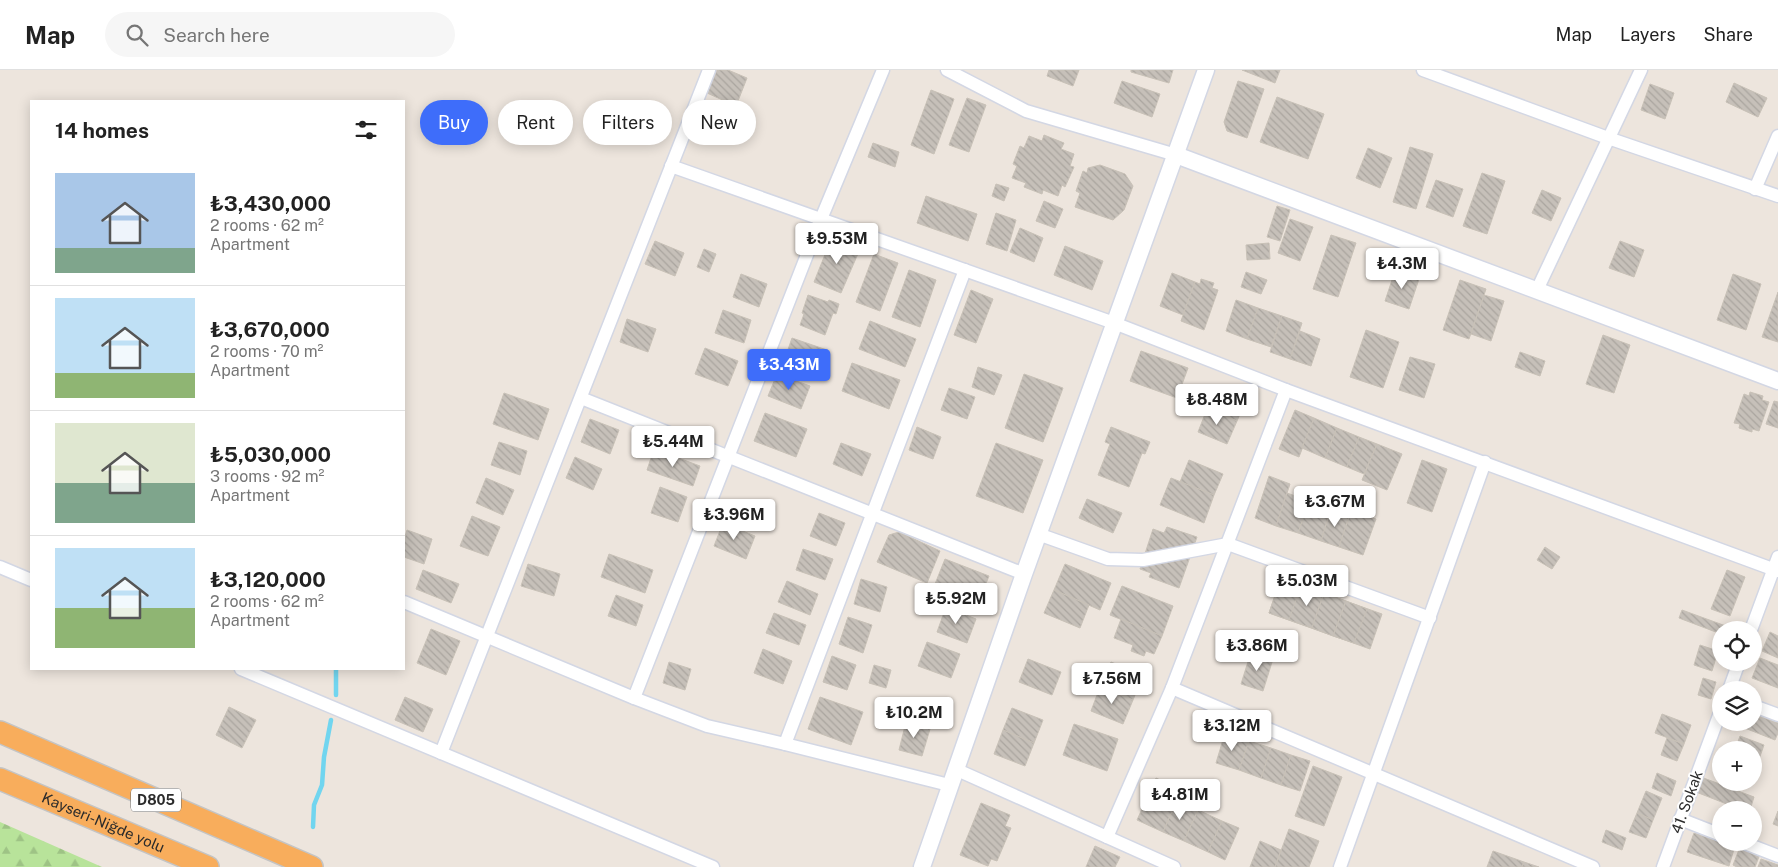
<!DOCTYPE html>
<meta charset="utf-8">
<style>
:root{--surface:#fff;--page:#f6f6f6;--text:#222;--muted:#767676;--line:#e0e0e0;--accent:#3e6dfa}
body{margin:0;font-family:"Public Sans",sans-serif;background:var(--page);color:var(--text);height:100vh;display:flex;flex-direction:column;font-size:19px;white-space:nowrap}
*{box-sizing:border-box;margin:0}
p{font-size:16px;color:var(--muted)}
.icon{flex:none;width:28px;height:28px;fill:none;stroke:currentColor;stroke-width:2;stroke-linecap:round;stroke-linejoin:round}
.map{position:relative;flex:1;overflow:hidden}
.details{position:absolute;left:30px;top:30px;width:375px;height:570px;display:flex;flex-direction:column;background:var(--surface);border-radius:0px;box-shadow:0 2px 12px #0003}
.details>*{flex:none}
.guide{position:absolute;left:420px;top:30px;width:475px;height:45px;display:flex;gap:10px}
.controls{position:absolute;left:1712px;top:551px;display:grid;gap:10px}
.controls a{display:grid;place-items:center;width:50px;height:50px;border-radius:50%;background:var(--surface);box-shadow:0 2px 12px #0003;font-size:25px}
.price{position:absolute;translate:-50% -42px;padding:0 11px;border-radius:5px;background:#fff;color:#222;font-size:16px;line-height:32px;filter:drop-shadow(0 1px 2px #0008)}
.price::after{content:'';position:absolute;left:50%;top:30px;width:15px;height:11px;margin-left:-8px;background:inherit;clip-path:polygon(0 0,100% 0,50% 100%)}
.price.active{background:var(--accent);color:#fff}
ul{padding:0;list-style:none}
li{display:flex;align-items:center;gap:15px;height:125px;padding:0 25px}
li+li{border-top:1px solid var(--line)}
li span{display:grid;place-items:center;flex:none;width:140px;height:100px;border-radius:0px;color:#555}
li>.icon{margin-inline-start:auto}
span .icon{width:60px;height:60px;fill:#fffc;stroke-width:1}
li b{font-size:21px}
h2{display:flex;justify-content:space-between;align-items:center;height:60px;padding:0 25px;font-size:21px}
.tag{padding:0 18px;border-radius:22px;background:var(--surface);box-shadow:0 2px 12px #0003;font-size:18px;line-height:45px}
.tag.active{background:var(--accent);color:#fff}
header{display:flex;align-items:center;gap:30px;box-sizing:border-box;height:70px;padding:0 25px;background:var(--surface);border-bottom:1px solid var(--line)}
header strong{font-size:24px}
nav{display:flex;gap:28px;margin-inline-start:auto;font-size:18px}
.search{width:350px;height:45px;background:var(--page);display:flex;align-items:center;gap:12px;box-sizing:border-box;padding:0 18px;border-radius:28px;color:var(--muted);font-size:19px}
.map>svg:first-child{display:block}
.forest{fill:url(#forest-firs)}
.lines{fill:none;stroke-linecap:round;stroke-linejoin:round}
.stream{stroke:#71d5ef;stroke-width:4.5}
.building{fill:url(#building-back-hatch);stroke:#c8c1b7}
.minor-casing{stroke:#d3d7e4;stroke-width:15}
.tertiary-casing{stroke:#d3d7e4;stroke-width:19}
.trunk-casing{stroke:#c4c4c4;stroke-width:24}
.minor{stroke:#fff;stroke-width:12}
.tertiary{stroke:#fff;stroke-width:16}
.trunk{stroke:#f8ad5c;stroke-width:21}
.labels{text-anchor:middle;stroke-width:4;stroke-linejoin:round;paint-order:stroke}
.shield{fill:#fff;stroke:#6b6b6b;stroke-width:1}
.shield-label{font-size:14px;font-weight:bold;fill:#2b2b2b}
.street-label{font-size:15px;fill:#2b2b2b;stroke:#fff}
</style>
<header>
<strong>Map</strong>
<div class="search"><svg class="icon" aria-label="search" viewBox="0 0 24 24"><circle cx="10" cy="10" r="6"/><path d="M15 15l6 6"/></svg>Search here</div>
<nav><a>Map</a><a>Layers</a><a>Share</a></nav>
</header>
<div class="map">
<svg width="1778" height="797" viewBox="0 0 1778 797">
<defs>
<pattern id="forest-firs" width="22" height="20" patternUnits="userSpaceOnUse" patternTransform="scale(1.25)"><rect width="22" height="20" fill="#b8e39a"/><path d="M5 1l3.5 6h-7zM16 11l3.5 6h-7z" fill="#9ec385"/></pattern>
<pattern id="building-back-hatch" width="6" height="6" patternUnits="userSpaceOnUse" patternTransform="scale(1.25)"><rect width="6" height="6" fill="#c6c0b9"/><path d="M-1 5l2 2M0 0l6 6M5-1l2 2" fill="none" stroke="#aaa59f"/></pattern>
</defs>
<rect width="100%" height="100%" fill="#ede5dd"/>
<polygon class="forest" points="0,752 102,797 0,797"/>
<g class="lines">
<g class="stream">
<polyline points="336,625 336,599"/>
<polyline points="313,757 314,735 322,715 324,687 331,650"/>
</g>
</g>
<g class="building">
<polygon points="717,0 728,0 747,8 736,36 707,23"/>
<polygon points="1049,0 1079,0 1073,16 1047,6"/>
<polygon points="1131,0 1173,0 1169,13 1131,2"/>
<polygon points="1242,0 1280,0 1275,13"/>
<polygon points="1122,11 1160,24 1152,47 1114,33"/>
<polygon points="1238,11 1264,19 1247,68 1227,61 1224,52"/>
<polygon points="1734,13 1767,28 1758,47 1726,32"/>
<polygon points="1650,14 1674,23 1665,49 1641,40"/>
<polygon points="931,20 954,29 934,84 911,75"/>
<polygon points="1277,27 1324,44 1308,89 1260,72"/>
<polygon points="967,28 986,35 969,82 949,75"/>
<polygon points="1044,65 1064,73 1061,79 1074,84 1070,96 1074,97 1065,117 1062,115 1058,126 1043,120 1042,124 1024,117 1026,113 1012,108 1017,96 1013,94 1020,76 1024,78 1029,66 1042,71"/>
<polygon points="873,73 899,82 895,97 868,87"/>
<polygon points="1410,77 1433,84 1416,139 1393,132"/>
<polygon points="1368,78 1392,88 1380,118 1356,108"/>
<polygon points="1100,95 1125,104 1133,116 1124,140 1113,150 1075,137 1080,123 1076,121 1083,101 1087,103 1088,98"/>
<polygon points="1482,103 1505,111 1487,164 1463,156"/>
<polygon points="1436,110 1463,119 1453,147 1426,137"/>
<polygon points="996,114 1009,118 1004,131 992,126"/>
<polygon points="1542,120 1561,128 1551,151 1532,143"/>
<polygon points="926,126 977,144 968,171 917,153"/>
<polygon points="1044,131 1063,139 1055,158 1036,151"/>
<polygon points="1277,136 1290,140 1280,171 1267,167"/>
<polygon points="996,143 1016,150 1007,181 986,174"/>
<polygon points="1290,149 1313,157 1300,191 1278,183"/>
<polygon points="1020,158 1043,168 1034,192 1010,182"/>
<polygon points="1331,165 1356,173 1338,227 1313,219"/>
<polygon points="832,167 860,179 841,223 814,212"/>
<polygon points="655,171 684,183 675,206 645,194"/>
<polygon points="1620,171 1644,180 1634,207 1609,198"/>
<polygon points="1269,173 1270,189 1247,190 1246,175"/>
<polygon points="1065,176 1103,191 1092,220 1054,205"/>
<polygon points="704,179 716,184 709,202 697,197"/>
<polygon points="874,184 898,193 880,241 856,232"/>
<polygon points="909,200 936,210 920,257 892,247"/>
<polygon points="1395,201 1419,209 1409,239 1385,231"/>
<polygon points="1246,202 1267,210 1261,224 1241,217"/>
<polygon points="1172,203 1195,212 1183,245 1160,236"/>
<polygon points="741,204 767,214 759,237 733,227"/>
<polygon points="1733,204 1761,214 1746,260 1717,250"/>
<polygon points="1201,209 1214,213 1212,218 1218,220 1204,260 1181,251 1195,212 1200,214"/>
<polygon points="1460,210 1486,219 1469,269 1443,260"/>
<polygon points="971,220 993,229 976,273 954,265"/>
<polygon points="1778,222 1778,272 1762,267"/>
<polygon points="808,225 828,232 829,230 839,234 836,244 833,243 825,265 800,255 804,244 802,243"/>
<polygon points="1484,225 1504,231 1491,271 1471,264"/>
<polygon points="1236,230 1258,238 1247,269 1226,261"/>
<polygon points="1258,238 1282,246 1271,277 1247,269"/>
<polygon points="723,240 751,250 744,273 715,263"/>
<polygon points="1282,246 1302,253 1290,289 1270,282"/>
<polygon points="627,249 656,259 648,282 620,272"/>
<polygon points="870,251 916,269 905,297 859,279"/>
<polygon points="1366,260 1399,272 1383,318 1350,307"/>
<polygon points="1300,261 1320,269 1311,296 1290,289"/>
<polygon points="1603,265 1630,275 1614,323 1586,314"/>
<polygon points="792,268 827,280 819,303 784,291"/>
<polygon points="705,278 738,291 728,316 695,304"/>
<polygon points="1141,281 1188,298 1177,328 1130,311"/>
<polygon points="1520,282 1545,291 1540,306 1515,297"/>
<polygon points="1410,287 1435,294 1424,328 1399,320"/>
<polygon points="852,293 900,310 889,339 842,321"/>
<polygon points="978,297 1002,305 994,325 972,317"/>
<polygon points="777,304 810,316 801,339 768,326"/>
<polygon points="1024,304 1063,318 1043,372 1005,358"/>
<polygon points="1218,315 1247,328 1237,351 1207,339"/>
<polygon points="949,318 975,327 967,349 941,340"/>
<polygon points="1750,322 1763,326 1762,330 1769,332 1759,361 1752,359 1752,362 1739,358 1740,354 1734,353 1744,324 1749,326"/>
<polygon points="504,323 549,339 538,370 493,354"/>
<polygon points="1774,331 1778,332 1778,358 1766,354"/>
<polygon points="1207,339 1237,351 1227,374 1198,362"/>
<polygon points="1295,340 1314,348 1299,387 1279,379"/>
<polygon points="765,343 807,359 796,387 754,371"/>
<polygon points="1314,348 1337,358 1325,388 1302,378"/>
<polygon points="590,349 619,360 610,384 581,372"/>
<polygon points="917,357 941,367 933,389 909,380"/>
<polygon points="1111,357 1150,372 1145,384 1142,383 1129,417 1098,405 1110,374 1105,372"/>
<polygon points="1337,358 1359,367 1347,397 1325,388"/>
<polygon points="1359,367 1377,374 1364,404 1347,397"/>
<polygon points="499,372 527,381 520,405 491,395"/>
<polygon points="841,373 871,384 862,406 833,394"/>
<polygon points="996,373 1043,390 1023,443 976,426"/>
<polygon points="1377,374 1402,384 1387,420 1362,410"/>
<polygon points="654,379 700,396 693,416 647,400"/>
<polygon points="575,387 602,399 593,420 566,408"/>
<polygon points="1189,390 1223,404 1214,425 1180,412"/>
<polygon points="1422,390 1447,399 1432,442 1407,433"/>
<polygon points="1269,406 1290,414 1276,456 1255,448"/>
<polygon points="486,408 514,420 503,445 476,433"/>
<polygon points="1171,408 1214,425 1204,453 1160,435"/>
<polygon points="660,417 687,427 678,452 651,443"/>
<polygon points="1287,423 1309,431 1298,463 1276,456"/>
<polygon points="1087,429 1122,443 1113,463 1079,448"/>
<polygon points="1309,431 1331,439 1321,471 1298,463"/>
<polygon points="1331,439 1350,445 1339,477 1321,471"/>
<polygon points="1351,441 1376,449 1363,485 1339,477"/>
<polygon points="819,443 845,453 836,476 810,466"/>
<polygon points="472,446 500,457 488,486 460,476"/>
<polygon points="723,453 755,466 746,489 714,476"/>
<polygon points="1167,457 1197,467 1179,518 1149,507 1151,503 1140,499 1153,459 1164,463"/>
<polygon points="407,460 432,469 424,494 404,487 404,470"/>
<polygon points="899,462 940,481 927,513 877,492 889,465"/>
<polygon points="1545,477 1560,487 1552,499 1537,490"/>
<polygon points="803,479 833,489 825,510 796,500"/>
<polygon points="609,484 653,500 645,523 601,507"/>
<polygon points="945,489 989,506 977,536 933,519"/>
<polygon points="528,494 560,504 554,526 521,516"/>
<polygon points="1065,494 1111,513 1100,540 1054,520"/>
<polygon points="423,500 459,514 451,533 416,519"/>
<polygon points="1727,500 1745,507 1730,546 1711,539"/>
<polygon points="1281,508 1301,516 1289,550 1269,543"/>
<polygon points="1281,508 1382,544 1370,579 1269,543"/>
<polygon points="861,509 887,517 880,542 854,534"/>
<polygon points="787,511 818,524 810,545 778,532"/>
<polygon points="1122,516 1173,536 1162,566 1110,545"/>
<polygon points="1301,516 1324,523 1312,558 1289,550"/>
<polygon points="1054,520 1089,535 1080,558 1044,543"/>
<polygon points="1324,523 1346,531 1333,566 1312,558"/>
<polygon points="616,525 643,535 636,556 608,546"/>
<polygon points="1346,531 1367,539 1354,573 1333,566"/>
<polygon points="946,537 976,549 967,573 937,562"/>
<polygon points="1682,540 1734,559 1734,560 1721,560 1721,564 1679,548"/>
<polygon points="774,543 806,555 799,575 766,563"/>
<polygon points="848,547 872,555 863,583 839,574"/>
<polygon points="1121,549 1162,566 1154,584 1146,581 1144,586 1131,581 1133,575 1114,568"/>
<polygon points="431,559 460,571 446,605 417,593"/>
<polygon points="1770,562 1778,566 1778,588 1762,581"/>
<polygon points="927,572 960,584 951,608 918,596"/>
<polygon points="1700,575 1718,581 1712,601 1694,595"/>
<polygon points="763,579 792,591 783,614 754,603"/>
<polygon points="1251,582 1273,589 1263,621 1241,614"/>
<polygon points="832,586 856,595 847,620 823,612"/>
<polygon points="1760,588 1778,595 1778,618 1752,608"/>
<polygon points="1028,589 1061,602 1052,625 1019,612"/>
<polygon points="669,592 691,599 685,620 663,613"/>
<polygon points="1111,592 1143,605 1133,630 1100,617"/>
<polygon points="874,595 891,600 886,618 869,613"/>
<polygon points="1703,608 1716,612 1711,629 1698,625"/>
<polygon points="1100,617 1133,630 1123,654 1091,641"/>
<polygon points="405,627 433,639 423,662 395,650"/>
<polygon points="820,627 863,642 851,675 808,659"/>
<polygon points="229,637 256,650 242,678 216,665"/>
<polygon points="1012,638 1043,650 1034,673 1003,660"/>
<polygon points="1662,644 1691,655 1684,674 1655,663"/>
<polygon points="1754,644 1778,653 1778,663 1775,670 1732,653 1754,652"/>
<polygon points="906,652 930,659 922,686 899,680"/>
<polygon points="1074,654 1118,669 1107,701 1063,685"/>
<polygon points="1003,660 1034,673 1025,696 994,684"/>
<polygon points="1225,663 1249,671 1239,700 1216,693"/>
<polygon points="1740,666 1764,675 1757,695 1754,693 1754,680 1735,680"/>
<polygon points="1667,668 1684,674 1677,691 1661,685"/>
<polygon points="1249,671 1271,678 1261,708 1239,700"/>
<polygon points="1271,678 1291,685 1281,715 1261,708"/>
<polygon points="1291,685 1310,691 1300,721 1281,715"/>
<polygon points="1313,696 1342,707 1324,756 1295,746"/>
<polygon points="1657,703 1676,711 1671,726 1652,718"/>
<polygon points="1701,707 1754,727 1750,740 1742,740 1696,722"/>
<polygon points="1156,708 1182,720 1163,762 1137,750"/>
<polygon points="1646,721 1662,728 1653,750 1637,743"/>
<polygon points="1177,730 1198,740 1184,771 1163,762"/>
<polygon points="981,733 1010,745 1005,756 1011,758 997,791 991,789 988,796 960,785"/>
<polygon points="1198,740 1222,751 1208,782 1184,771"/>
<polygon points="1778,741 1778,756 1773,754"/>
<polygon points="1637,743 1653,750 1646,768 1629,762"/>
<polygon points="1222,751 1239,758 1225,790 1208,782"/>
<polygon points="1289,759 1319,771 1309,797 1275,797"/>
<polygon points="1606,760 1626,768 1622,780 1602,772"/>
<polygon points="1694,763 1735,776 1729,796 1687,782"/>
<polygon points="1260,771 1281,780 1275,797 1250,797"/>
<polygon points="1742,772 1762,779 1755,797 1737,797 1733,795"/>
<polygon points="1095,776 1120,787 1115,797 1086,797"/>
<polygon points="1493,781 1524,792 1522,797 1487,797"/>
<polygon points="1761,789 1778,795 1778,797 1758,797"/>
<polygon points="1524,792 1539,797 1522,797"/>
</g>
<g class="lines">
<g class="minor-casing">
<g id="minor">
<polyline points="947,0 1026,41 1176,85"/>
<polyline points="1423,0 1608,68 1778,126"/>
<polyline points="671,96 1114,253 1286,320 1778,501"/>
<polyline points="1755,119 1778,66"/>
<polyline points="1537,220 1641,0"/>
<polyline points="1286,320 1172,618 1593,797"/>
<polyline points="581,328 1024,504"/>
<polyline points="1038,464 1108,489 1143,490 1228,474 1430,548"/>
<polyline points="0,497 31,510"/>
<polyline points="404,532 634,628 821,149 883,0"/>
<polyline points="1751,560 1778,487"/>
<polyline points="241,599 713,797"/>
<polyline points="1729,620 1739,592"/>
<polyline points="634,628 707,656 785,674 965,200"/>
<polyline points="1754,636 1778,645"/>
<polyline points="785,674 949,715"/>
<polyline points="441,683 709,0"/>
<polyline points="955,699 1174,797"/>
<polyline points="1680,749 1721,765"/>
<polyline points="1107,767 1172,618"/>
<polyline points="1742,772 1778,786"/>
<polyline points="1340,797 1485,392"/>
<polyline points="1663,797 1721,640"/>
</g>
</g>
<g class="tertiary-casing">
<g id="tertiary">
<polyline points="1176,85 1778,311"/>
<polyline points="922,797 1024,504 1206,0"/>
</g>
</g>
<g class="trunk-casing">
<g id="trunk">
<polyline points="0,662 312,797"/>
<path id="s1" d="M0,709L208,797"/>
</g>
</g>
<use href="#minor" class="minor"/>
<use href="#tertiary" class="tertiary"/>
<use href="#trunk" class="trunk"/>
</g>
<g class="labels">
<rect class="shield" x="131" y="718.5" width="50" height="23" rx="4"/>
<g class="shield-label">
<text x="156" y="735">D805</text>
</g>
<g class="street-label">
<text transform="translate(1687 732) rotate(-70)" y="5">41. Sokak</text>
<text dy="5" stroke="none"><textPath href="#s1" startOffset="112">Kayseri-Niğde yolu</textPath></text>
</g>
</g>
</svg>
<div class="controls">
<a><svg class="icon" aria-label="locate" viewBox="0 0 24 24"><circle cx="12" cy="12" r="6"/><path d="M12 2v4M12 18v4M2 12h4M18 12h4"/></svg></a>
<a><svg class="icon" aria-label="layers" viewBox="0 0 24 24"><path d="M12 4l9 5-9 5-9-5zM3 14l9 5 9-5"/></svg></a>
<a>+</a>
<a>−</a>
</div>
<b class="price" style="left:837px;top:195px">₺9.53M</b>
<b class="price" style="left:1402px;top:220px">₺4.3M</b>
<b class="price active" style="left:789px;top:321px">₺3.43M</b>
<b class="price" style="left:1217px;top:356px">₺8.48M</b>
<b class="price" style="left:673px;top:398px">₺5.44M</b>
<b class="price" style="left:1335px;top:458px">₺3.67M</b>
<b class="price" style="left:734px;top:471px">₺3.96M</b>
<b class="price" style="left:1307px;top:537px">₺5.03M</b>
<b class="price" style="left:956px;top:555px">₺5.92M</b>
<b class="price" style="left:1257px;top:602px">₺3.86M</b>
<b class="price" style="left:1112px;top:635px">₺7.56M</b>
<b class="price" style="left:914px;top:669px">₺10.2M</b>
<b class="price" style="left:1232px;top:682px">₺3.12M</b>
<b class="price" style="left:1180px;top:751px">₺4.81M</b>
<div class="guide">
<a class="tag active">Buy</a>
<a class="tag">Rent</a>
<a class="tag">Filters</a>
<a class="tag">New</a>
</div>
<section class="details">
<h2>14 homes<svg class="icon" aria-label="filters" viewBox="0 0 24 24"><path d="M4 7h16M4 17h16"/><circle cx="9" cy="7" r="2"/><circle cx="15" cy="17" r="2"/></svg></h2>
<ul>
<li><span style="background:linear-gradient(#a9c7e8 75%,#7fa58c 0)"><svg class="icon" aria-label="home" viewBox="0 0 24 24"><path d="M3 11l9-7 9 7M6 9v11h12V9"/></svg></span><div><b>₺3,430,000</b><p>2 rooms · 62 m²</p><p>Apartment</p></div></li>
<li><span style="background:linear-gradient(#bfe0f5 75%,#8fb573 0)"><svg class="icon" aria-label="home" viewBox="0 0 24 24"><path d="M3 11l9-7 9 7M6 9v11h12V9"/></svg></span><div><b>₺3,670,000</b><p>2 rooms · 70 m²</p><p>Apartment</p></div></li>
<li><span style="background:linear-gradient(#dfe7d0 60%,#7fa58c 0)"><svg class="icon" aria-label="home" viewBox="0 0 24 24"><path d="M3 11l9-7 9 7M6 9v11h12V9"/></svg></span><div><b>₺5,030,000</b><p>3 rooms · 92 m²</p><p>Apartment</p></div></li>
<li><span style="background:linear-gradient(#bfe0f5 60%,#8fb573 0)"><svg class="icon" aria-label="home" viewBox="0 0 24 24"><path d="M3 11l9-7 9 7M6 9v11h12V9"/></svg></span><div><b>₺3,120,000</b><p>2 rooms · 62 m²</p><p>Apartment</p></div></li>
</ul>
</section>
</div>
